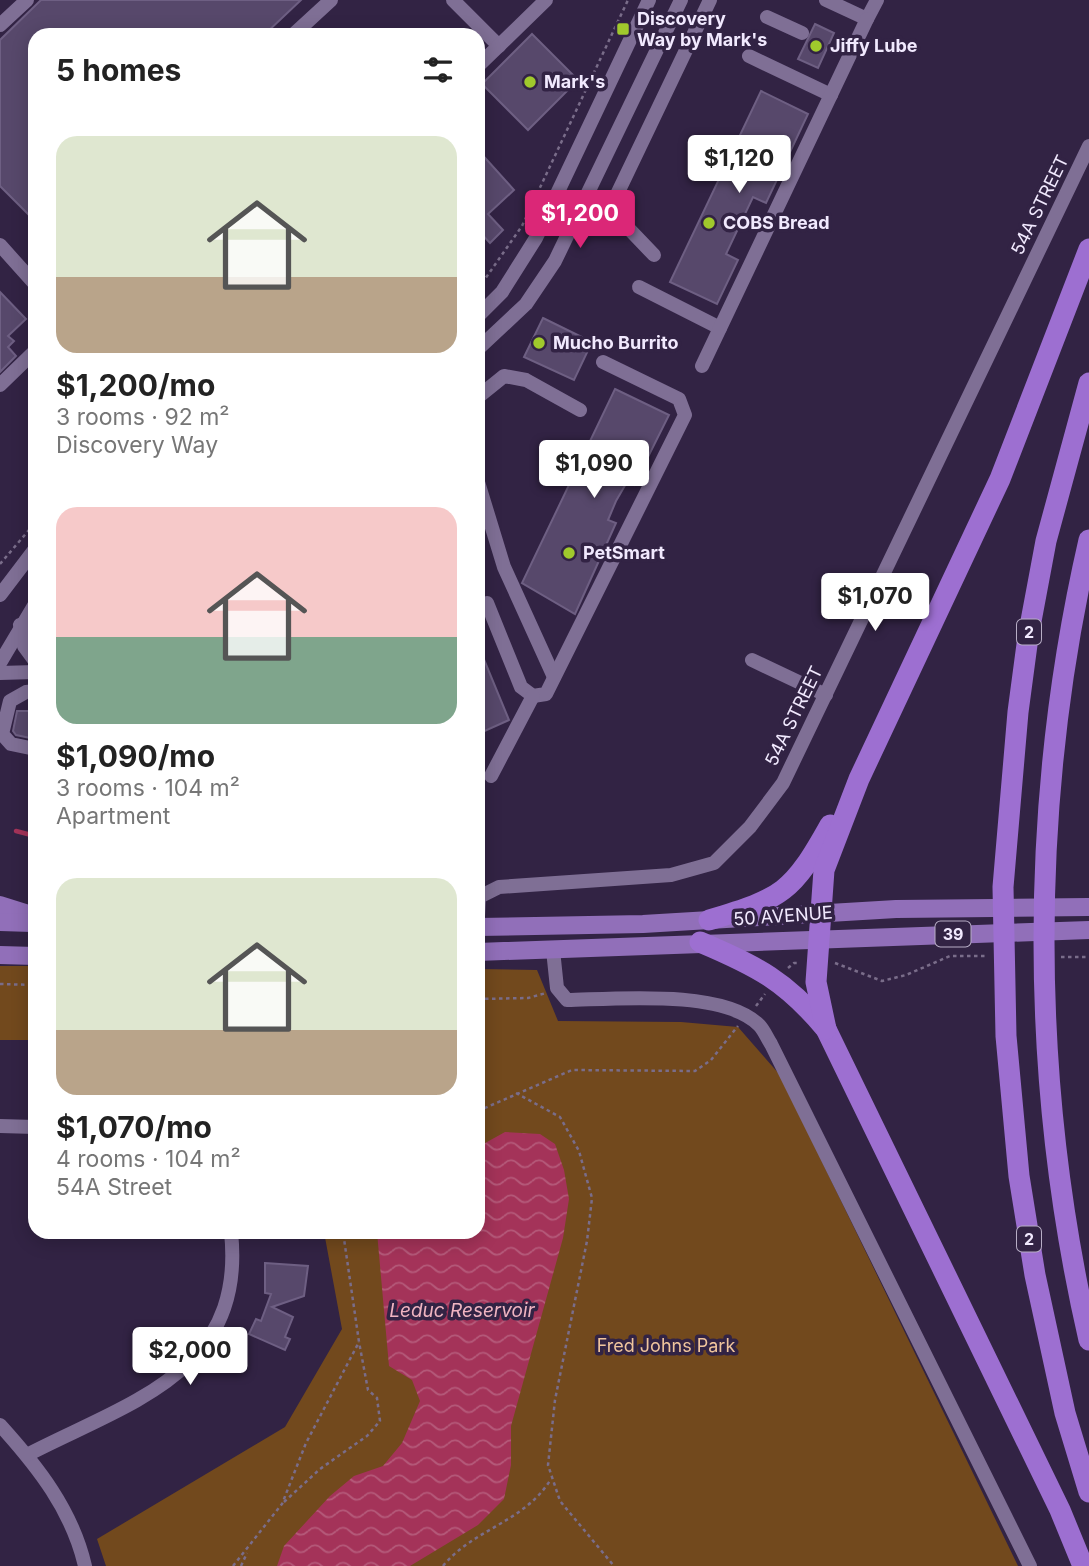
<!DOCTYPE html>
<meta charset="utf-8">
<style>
:root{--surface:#fff;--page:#f6f6f6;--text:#222;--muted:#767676;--accent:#db2777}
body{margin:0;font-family:Inter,sans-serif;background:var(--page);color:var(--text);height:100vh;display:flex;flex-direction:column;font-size:26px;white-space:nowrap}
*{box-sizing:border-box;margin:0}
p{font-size:23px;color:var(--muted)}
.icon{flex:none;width:38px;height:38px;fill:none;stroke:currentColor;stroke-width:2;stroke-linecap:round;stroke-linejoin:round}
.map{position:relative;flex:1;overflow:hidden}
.sheet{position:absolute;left:28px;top:28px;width:457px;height:1211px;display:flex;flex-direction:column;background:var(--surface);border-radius:21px;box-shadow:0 4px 18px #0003}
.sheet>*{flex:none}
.price{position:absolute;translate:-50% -60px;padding:0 16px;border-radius:7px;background:#fff;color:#222;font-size:23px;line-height:46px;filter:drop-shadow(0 2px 4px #0008)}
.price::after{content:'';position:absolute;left:50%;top:42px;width:21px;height:16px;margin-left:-10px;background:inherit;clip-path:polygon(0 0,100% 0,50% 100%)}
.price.on{background:var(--accent);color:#fff}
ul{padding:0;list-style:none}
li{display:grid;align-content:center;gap:14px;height:371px;padding:0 28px}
li span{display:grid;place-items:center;height:217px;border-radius:21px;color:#555}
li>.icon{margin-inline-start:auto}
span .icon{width:126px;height:126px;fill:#fffc;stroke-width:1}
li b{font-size:30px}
h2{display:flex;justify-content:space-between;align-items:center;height:84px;padding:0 28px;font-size:30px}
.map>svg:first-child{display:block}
.green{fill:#72491d}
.water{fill:url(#water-waves)}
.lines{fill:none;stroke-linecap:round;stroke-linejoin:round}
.stream{stroke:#a43359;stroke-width:4.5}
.building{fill:#57486b;stroke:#6e5f83;stroke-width:2}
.path{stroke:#7a6d8a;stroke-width:2.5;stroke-dasharray:3.5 3.5;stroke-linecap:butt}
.minor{stroke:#7f6f95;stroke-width:14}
.major{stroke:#916fb9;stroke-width:18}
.highway{stroke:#9d6fd1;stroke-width:21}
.poi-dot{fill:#a0c92c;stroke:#322344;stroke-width:2.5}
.labels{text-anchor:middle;stroke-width:7;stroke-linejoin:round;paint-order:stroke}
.shield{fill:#322344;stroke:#b8aec6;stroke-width:2}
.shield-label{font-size:16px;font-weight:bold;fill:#f1e9fe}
.poi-label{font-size:18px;font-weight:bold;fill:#f1e9fe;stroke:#322344;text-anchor:start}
.street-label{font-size:18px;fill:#f1e9fe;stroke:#322344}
.park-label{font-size:18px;fill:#f0c59d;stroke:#322344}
.water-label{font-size:19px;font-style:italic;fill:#f0b4c1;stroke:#322344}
</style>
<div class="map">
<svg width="1089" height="1566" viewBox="0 0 1089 1566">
<defs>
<pattern id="water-waves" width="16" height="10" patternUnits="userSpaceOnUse" patternTransform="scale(1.75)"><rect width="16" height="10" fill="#a43359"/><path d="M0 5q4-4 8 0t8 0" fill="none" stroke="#b55a7a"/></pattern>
</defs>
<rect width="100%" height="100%" fill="#322344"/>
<g class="green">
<rect x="0" y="966" width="35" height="74"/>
<polygon points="478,969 537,970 558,1021 681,1022 738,1027 780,1075 1018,1566 106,1566 97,1539 285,1427 342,1329 324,1232 478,1232"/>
</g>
<polygon class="water" points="505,1132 540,1134 555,1144 564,1170 569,1199 563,1238 511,1426 511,1465 504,1499 478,1525 410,1566 277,1566 284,1546 330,1496 354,1476 383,1466 402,1443 420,1401 412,1380 389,1366 377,1232 478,1232 478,1147"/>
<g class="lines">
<polyline class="stream" points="16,831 35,836"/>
</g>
<g class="building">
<polygon points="41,0 301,0 264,35 35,35 35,221 0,186 0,40"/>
<polygon points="815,24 834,33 818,68 798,59"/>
<polygon points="532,34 578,80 528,130 482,84"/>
<polygon points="761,91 808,114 766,203 753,197 726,254 738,260 717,304 670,282"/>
<polygon points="478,150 514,190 488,214 503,230 490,243 478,230"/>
<polygon points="0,292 26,319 8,336 14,341 8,347 16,356 0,372"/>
<polygon points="543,318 592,342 574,380 524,357"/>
<polygon points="615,389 669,415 634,485 627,482 616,501 608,520 616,523 575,614 522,583"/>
<polygon points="478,645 509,720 478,734"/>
<polygon points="17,711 35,711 35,739 16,735 13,731"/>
<polygon points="265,1263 308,1266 304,1296 272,1307 293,1317 285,1337 290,1339 285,1350 249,1334 256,1319 261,1321 271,1294 265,1293"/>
</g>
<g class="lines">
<g class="path">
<polyline points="478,289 522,226 628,0"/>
<polyline points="0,564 35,523"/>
<polyline points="1061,957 1089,957"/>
<polyline points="835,963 882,981 906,975 950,956 988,956"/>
<polyline points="788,968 794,963 800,963"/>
<polyline points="0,984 35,985"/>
<polyline points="478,999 528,998 546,993"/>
<polyline points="756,1006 765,994"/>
<polyline points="516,1093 560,1117 579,1151 592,1198 587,1241 555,1400 548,1465 560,1501 614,1566"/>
<polyline points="478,1111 572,1070 695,1071 711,1060 738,1026"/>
<polyline points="284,1502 320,1469 367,1436 380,1421 377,1398 368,1390 359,1342"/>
<polyline points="233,1566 282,1504 306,1443 359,1342 343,1232"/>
<polyline points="241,1566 247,1553"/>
<path d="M443,1566C473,1529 525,1522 551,1479"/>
</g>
<g class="minor">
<polyline points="453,0 499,46"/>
<polyline points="826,0 867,19 877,0"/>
<polyline points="767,17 802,33"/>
<polyline points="0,25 27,0"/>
<polyline points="293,35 331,0"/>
<polyline points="749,56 831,95"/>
<polyline points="478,66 546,0"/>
<polyline points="0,245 35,284"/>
<polyline points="654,255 610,209 710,0"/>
<polyline points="478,258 478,261"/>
<polyline points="639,287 720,328"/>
<polyline points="478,316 502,292 536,238 649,0"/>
<polyline points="478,349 526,304 555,261 681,0"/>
<polyline points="702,366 867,19"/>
<polyline points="0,385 35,351"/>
<polyline points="478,397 504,376 526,380 580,410"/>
<polyline points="478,482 504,567 554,677"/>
<polyline points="0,595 35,549"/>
<polyline points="487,603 521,687 533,696 546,694 685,415 679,399 603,362"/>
<polyline points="20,625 24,646 35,661"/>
<polyline points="752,660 826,695"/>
<polyline points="0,663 35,604"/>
<polyline points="0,673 35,672"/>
<polyline points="35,691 26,692 10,701 2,734 11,744 35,749"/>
<polyline points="491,776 533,696"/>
<polyline points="478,917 479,897 499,887 671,875 714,863 750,827 783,783 1089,146"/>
<path d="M553,950L557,988L567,1000C615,999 723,989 759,1025C764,1030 767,1038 771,1044L1030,1566"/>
<polyline points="0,1126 35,1127"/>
<path d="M0,1425C38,1467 72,1510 85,1566"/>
<path d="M27,1455C129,1402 246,1373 231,1232"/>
</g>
<g class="major">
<polyline points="0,905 35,916"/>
<polyline points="0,922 32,923"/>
<polyline points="478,927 643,924 896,909 1089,907"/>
<polyline points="478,952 1089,930"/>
<polyline points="0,955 35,956"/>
</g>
<g class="highway">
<polyline points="1089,383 1046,541 1028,637 1018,712 1003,887 1006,1036 1019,1176 1035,1275 1065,1413 1089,1492"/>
<path d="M1089,540C1029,801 1029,1079 1089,1340"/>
<path d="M709,920C783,898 792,893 830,825"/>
<path d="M700,942C757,966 786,981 826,1029L1060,1510L1083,1566"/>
<polyline points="826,1029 816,982 824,870 859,779 1000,479 1089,249"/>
</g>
</g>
<g class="poi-dot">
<rect x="616" y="22" width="14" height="14" rx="3.5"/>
<circle cx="816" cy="46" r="7"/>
<circle cx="530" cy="82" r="7"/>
<circle cx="709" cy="223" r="7"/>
<circle cx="539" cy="343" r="7"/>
<circle cx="569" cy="553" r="7"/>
</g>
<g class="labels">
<g class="shield">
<rect x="1017" y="619.5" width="24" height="25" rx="5"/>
<rect x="935.5" y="921.5" width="35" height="25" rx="5"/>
<rect x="1017" y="1226.5" width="24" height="25" rx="5"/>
</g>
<g class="shield-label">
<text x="1029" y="638">2</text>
<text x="953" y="940">39</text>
<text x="1029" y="1245">2</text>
</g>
<g class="poi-label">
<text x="637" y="25">Discovery<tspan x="637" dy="21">Way by Mark's</tspan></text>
<text x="830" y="52">Jiffy Lube</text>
<text x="544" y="88">Mark's</text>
<text x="723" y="229">COBS Bread</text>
<text x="553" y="349">Mucho Burrito</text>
<text x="583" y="559">PetSmart</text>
</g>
<g class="street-label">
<text transform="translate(1040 205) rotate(-64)" y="6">54A STREET</text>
<text transform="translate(794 716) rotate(-64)" y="6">54A STREET</text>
<text transform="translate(783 916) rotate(-4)" y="6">50 AVENUE</text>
</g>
<g class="park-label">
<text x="666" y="1352">Fred Johns Park</text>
</g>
<g class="water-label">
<text x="462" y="1317">Leduc Reservoir</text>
</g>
</g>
</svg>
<b class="price" style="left:739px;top:195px">$1,120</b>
<b class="price on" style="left:580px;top:250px">$1,200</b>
<b class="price" style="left:594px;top:500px">$1,090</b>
<b class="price" style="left:875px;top:633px">$1,070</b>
<b class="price" style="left:190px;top:1387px">$2,000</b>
<section class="sheet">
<h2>5 homes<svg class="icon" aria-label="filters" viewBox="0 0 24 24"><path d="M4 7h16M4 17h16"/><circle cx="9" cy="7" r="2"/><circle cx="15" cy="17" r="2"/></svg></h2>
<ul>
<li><span style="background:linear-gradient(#dfe7d0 65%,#b9a48a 0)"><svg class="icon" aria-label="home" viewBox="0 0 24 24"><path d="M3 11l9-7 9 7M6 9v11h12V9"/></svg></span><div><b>$1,200/mo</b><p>3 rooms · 92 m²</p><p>Discovery Way</p></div></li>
<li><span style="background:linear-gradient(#f6c9c9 60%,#7fa58c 0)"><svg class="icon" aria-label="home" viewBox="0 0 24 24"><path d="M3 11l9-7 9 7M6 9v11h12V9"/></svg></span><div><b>$1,090/mo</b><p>3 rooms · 104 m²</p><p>Apartment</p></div></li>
<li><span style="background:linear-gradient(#dfe7d0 70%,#b9a48a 0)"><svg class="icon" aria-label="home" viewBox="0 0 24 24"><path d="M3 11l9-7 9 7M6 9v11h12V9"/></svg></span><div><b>$1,070/mo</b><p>4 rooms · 104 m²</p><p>54A Street</p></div></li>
</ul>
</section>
</div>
